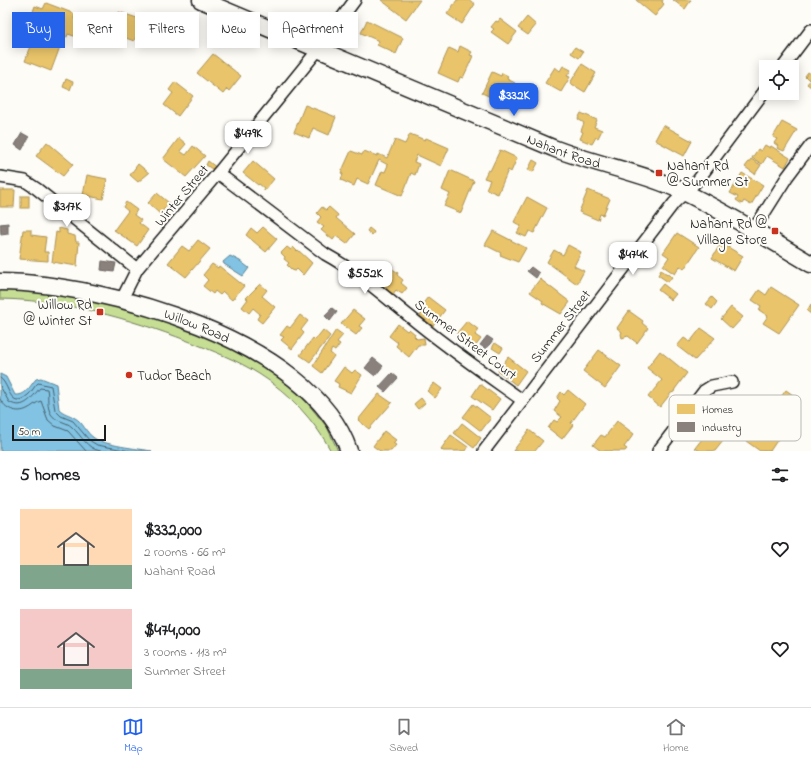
<!DOCTYPE html>
<meta charset="utf-8">
<style>
:root{--surface:#fff;--page:#f2f2f2;--text:#202124;--muted:#757577;--line:#e0e0e0;--accent:#2563eb}
body{margin:0;font-family:"Indie Flower",sans-serif;background:var(--page);color:var(--text);height:100vh;display:flex;flex-direction:column;font-size:15px;white-space:nowrap}
*{box-sizing:border-box;margin:0}
p{font-size:13px;color:var(--muted)}
.icon{flex:none;width:22px;height:22px;fill:none;stroke:currentColor;stroke-width:2;stroke-linecap:round;stroke-linejoin:round}
.map{position:relative;height:451px;overflow:hidden}
.sheet{display:flex;flex-direction:column;background:var(--surface);flex:1}
.sheet>*{flex:none}
.guide{position:absolute;left:12px;top:12px;width:400px;height:36px;display:flex;gap:8px}
.fabs{position:absolute;left:759px;top:60px;display:grid;gap:8px}
.fabs a{display:grid;place-items:center;width:40px;height:40px;border-radius:0px;background:var(--surface);box-shadow:0 2px 10px #0003;font-size:20px}
.scale{position:absolute;left:12px;bottom:10px;width:94px;box-sizing:border-box;padding-left:4px;border:2px solid #1c1c1c;border-top:0;font-size:11px;line-height:14px;white-space:nowrap;color:#1c1c1c;-webkit-text-stroke:3px #fdfcf7;paint-order:stroke}
.price{position:absolute;translate:-50% -34px;padding:0 9px;border-radius:8px;background:#fff;color:#222;font-size:13px;line-height:26px;filter:drop-shadow(0 1px 2px #0008)}
.price::after{content:'';position:absolute;left:50%;top:24px;width:12px;height:9px;margin-left:-6px;background:inherit;clip-path:polygon(0 0,100% 0,50% 100%)}
.price.selected{background:var(--accent);color:#fff}
ul{padding:0;list-style:none}
li{display:flex;align-items:center;gap:12px;height:100px;padding:0 20px}
li span{display:grid;place-items:center;flex:none;width:112px;height:80px;border-radius:0px;color:#555}
li>.icon{margin-inline-start:auto}
span .icon{width:48px;height:48px;fill:#fffc;stroke-width:1}
li b{font-size:17px}
h2{display:flex;justify-content:space-between;align-items:center;height:48px;padding:0 20px;font-size:17px}
.pill{padding:0 14px;border-radius:0px;background:var(--surface);box-shadow:0 2px 10px #0003;font-size:14px;line-height:36px}
.pill.selected{background:var(--accent);color:#fff}
.menu{display:flex;justify-content:space-around;align-items:center;height:56px;border-top:1px solid var(--line);background:var(--surface);font-size:11px;color:var(--muted)}
.menu a{display:grid;justify-items:center;gap:2px}
.menu .selected{color:var(--accent)}
.map>svg:first-child{display:block}
.green{fill:#c6de94;stroke:#717d58}
.water{fill:#82c3e3;stroke:#598093}
.homes{fill:#e9c46a;stroke:#ac9253}
.industry{fill:#8a817c;stroke:#69635f}
.lines{fill:none;stroke-linecap:round;stroke-linejoin:round}
.shore{stroke:#455f6c;stroke-width:1}
.minor-casing{stroke:#1c1c1c;stroke-width:14}
.secondary-casing{stroke:#1c1c1c;stroke-width:19}
.minor{stroke:#fdfcf7;stroke-width:11}
.secondary{stroke:#fdfcf7;stroke-width:16}
.poi-dot{fill:#c8321e;stroke:#fdfcf7;stroke-width:1.5}
.labels{text-anchor:middle;stroke-width:4;stroke-linejoin:round;paint-order:stroke}
.street-label{font-size:14px;fill:#1c1c1c;stroke:#fdfcf7}
.poi-label{font-size:14px;fill:#1c1c1c;stroke:#fdfcf7;text-anchor:start}
.key{fill:#fdfcf7;stroke:#bab9b5;stroke-width:1}
.key-label{font-size:11px;fill:#1c1c1c}
</style>
<div class="map">
<svg width="811" height="451" viewBox="0 0 811 451">
<rect width="100%" height="100%" fill="#fdfcf7"/>
<filter id="ink" filterUnits="userSpaceOnUse"><feTurbulence type="fractalNoise" baseFrequency=".025" numOctaves="2"/><feDisplacementMap in="SourceGraphic" scale="8" xChannelSelector="R" yChannelSelector="G"/><feConvolveMatrix kernelMatrix="1 2 1 2 8 2 1 2 1" color-interpolation-filters="sRGB"/></filter>
<g filter="url(#ink)">
<path class="green" d="M0,289L66,293L153,316L232,347L268,370L299,393L327,427L338,451H331C315,421 288,392 259,374C237,360 213,351 188,341C128,318 64,300 0,299Z"/>
<g class="water">
<polygon points="230,256 240,261 249,268 243,276 224,264 223,262"/>
<path d="M0,374L6,377L15,395C26,396 29,387 36,379L41,378L56,384L59,409C64,414 69,414 75,418C83,422 86,433 94,438C104,445 138,449 152,451H0Z"/>
</g>
<g class="homes">
<polygon points="381,0 420,0 406,19"/>
<polygon points="457,0 469,0 475,4 462,24 447,14"/>
<polygon points="636,0 663,0 662,2 664,4 655,16"/>
<polygon points="673,0 691,0 685,9"/>
<polygon points="46,3 75,14 74,19 82,22 77,37 68,34 67,37 64,36 51,71 25,61 39,27 37,26 39,20 31,17 35,6 43,9"/>
<polygon points="119,12 146,21 140,38 136,37 134,41 123,37 122,40 104,33 107,24 114,26"/>
<polygon points="527,17 536,25 528,35 518,28"/>
<polygon points="500,19 517,32 508,44 491,32 494,29 491,27 496,21 498,22"/>
<polygon points="367,20 403,38 396,54 377,45 379,41 361,33"/>
<polygon points="460,46 472,52 470,55 473,56 463,78 460,77 458,82 438,73 449,48 458,52"/>
<polygon points="575,47 583,52 579,58 571,53"/>
<polygon points="213,54 241,76 229,91 227,89 223,94 197,73"/>
<polygon points="582,64 596,73 585,92 570,83"/>
<polygon points="563,66 571,70 567,76 570,77 561,92 545,83 555,67 560,71"/>
<polygon points="492,72 501,76 502,73 508,76 507,79 515,83 511,92 516,94 514,100 510,98 506,104 482,93"/>
<polygon points="808,72 811,74 809,80 805,76"/>
<polygon points="66,79 73,82 70,90 63,87"/>
<polygon points="811,79 811,87 807,84"/>
<polygon points="175,82 193,96 178,116 164,105 173,93 169,90"/>
<polygon points="305,105 336,117 329,135 313,128 309,138 294,132"/>
<polygon points="581,113 597,120 594,127 602,130 598,138 596,137 592,144 580,139 583,132 581,131 584,123 578,119"/>
<polygon points="782,122 797,130 784,151 777,148 778,146 774,143 777,139 773,137"/>
<polygon points="663,125 692,141 684,156 655,140"/>
<polygon points="410,134 425,140 426,138 449,148 441,166 417,155 414,162 419,164 415,175 411,173 402,196 376,185 382,171 385,172 388,165 379,160 368,184 357,179 354,186 341,180 343,174 341,173 351,151 362,155 364,151 377,156 378,154 387,158 395,140 405,144"/>
<polygon points="179,138 186,144 180,151 186,155 193,146 205,156 186,177 163,159"/>
<polygon points="47,142 73,164 63,176 36,156"/>
<polygon points="765,145 770,148 771,146 790,158 785,167 767,156 762,164 752,158 758,149 761,151"/>
<polygon points="500,150 517,158 511,172 508,170 498,194 486,189 490,180 484,178 488,170 490,171"/>
<polygon points="751,159 761,165 755,174 745,167"/>
<polygon points="533,160 538,163 533,172 528,170"/>
<polygon points="208,161 217,168 215,171 206,165"/>
<polygon points="253,161 274,179 264,191 264,188 259,184 258,185 243,173"/>
<polygon points="138,164 149,173 138,182 130,175"/>
<polygon points="450,170 474,181 461,213 444,206 450,194 442,190"/>
<polygon points="742,173 763,185 751,205 744,201 742,204 736,200 738,197 730,193"/>
<polygon points="87,175 107,179 103,199 83,195"/>
<polygon points="0,190 15,190 14,207 0,207"/>
<polygon points="588,190 610,199 603,215 600,214 598,220 579,212"/>
<polygon points="157,193 169,203 160,214 148,203"/>
<rect x="21" y="196" width="8" height="12"/>
<polygon points="527,197 547,208 534,233 529,231 526,237 517,233 521,226 514,222"/>
<polygon points="126,202 137,210 134,215 141,220 139,223 148,230 137,246 114,230 128,211 123,207"/>
<polygon points="322,207 326,210 329,207 338,215 336,218 355,234 347,244 336,236 333,240 321,230 324,227 317,222 321,217 317,213"/>
<polygon points="263,227 277,239 266,252 246,235 251,228 257,233"/>
<polygon points="59,228 67,230 67,234 75,236 76,242 79,242 77,266 52,262 56,232 59,233"/>
<polygon points="369,228 374,232 372,235 367,231"/>
<polygon points="23,230 31,230 31,235 46,237 44,252 48,252 48,261 19,259"/>
<polygon points="493,231 526,248 518,262 500,255 501,253 485,245"/>
<polygon points="677,233 699,247 684,269 680,266 675,274 663,266 669,257 663,253"/>
<polygon points="198,240 210,249 186,277 168,263 182,246 189,251"/>
<polygon points="721,243 743,256 734,271 712,258"/>
<polygon points="568,245 581,252 574,266 584,271 577,284 547,262 554,250 563,255"/>
<polygon points="287,247 291,250 293,247 297,251 298,250 312,263 303,275 297,269 295,271 292,270 287,265 289,263 284,259 285,257 281,253"/>
<polygon points="212,264 218,268 219,266 244,286 232,300 223,292 220,295 215,291 213,294 203,286 208,280 203,275"/>
<polygon points="387,265 398,273 397,275 403,280 401,283 407,288 402,294 396,290 393,294 375,281"/>
<polygon points="661,270 672,277 668,282 658,275"/>
<polygon points="540,279 570,302 561,314 542,303 543,301 530,292"/>
<polygon points="260,284 267,290 262,296 275,307 262,323 257,319 260,314 253,308 249,313 242,307 248,299 246,298"/>
<polygon points="663,284 676,294 671,300 658,290"/>
<polygon points="771,287 799,305 779,333 763,323 768,316 759,310 761,306 752,300 759,290 766,295"/>
<polygon points="428,297 445,310 433,326 420,316 422,313 418,310"/>
<polygon points="712,297 717,302 712,309 706,304"/>
<polygon points="811,304 811,314 807,311"/>
<polygon points="731,307 743,317 732,329 721,319"/>
<polygon points="353,310 365,319 359,326 362,328 356,335 341,324"/>
<polygon points="629,311 643,321 642,323 648,328 637,343 628,336 622,338 621,334 622,332 617,328"/>
<polygon points="300,315 308,321 301,330 304,333 292,349 281,340 284,337 280,335 287,326 290,328"/>
<polygon points="467,321 479,330 475,335 481,339 474,348 466,342 464,344 461,341 462,339 456,334"/>
<polygon points="398,324 407,331 409,329 415,334 414,336 417,339 424,338 425,345 418,345 409,357 396,346 398,343 389,336"/>
<polygon points="701,328 715,338 695,360 677,346 684,338 690,342"/>
<polygon points="323,330 330,336 310,362 300,355 313,338 315,340"/>
<polygon points="336,330 343,335 337,342 340,344 335,351 332,349 330,353 334,356 322,373 313,366"/>
<polygon points="495,343 503,348 500,353 492,348"/>
<polygon points="599,350 621,366 605,388 583,371"/>
<polygon points="660,351 687,373 675,389 674,392 671,393 660,407 648,397 662,380 647,368"/>
<polygon points="508,357 526,371 516,385 498,371"/>
<polygon points="344,367 352,373 355,370 362,375 351,393 338,387 339,384 334,381"/>
<polygon points="434,383 442,389 435,398 427,391"/>
<polygon points="480,384 500,399 492,410 472,396"/>
<polygon points="568,390 585,404 571,423 573,425 562,439 548,428 554,420 557,422 562,417 554,411 560,401 557,398 561,392 564,395"/>
<polygon points="786,390 800,400 785,421 771,411"/>
<polygon points="379,394 392,403 369,429 358,420"/>
<polygon points="421,398 425,403 418,409 414,404"/>
<polygon points="473,404 491,418 481,431 463,417"/>
<polygon points="760,418 782,433 770,451 760,451 746,441"/>
<polygon points="617,421 634,434 624,447 627,449 625,451 601,451 593,445 601,435 605,437"/>
<polygon points="462,423 481,438 474,448 454,433"/>
<polygon points="713,425 727,436 715,451 700,451 695,448"/>
<polygon points="529,430 543,441 535,451 513,451"/>
<polygon points="384,431 396,440 393,443 396,445 391,451 380,451 373,446"/>
<polygon points="451,435 468,447 466,451 443,451 441,449"/>
</g>
<g class="industry">
<polygon points="22,133 29,137 22,150 15,145"/>
<polygon points="8,223 8,234 1,235 0,224"/>
<polygon points="102,261 116,263 114,272 101,270"/>
<polygon points="531,267 539,273 536,278 527,271"/>
<polygon points="332,308 337,312 330,321 325,316"/>
<polygon points="487,336 493,340 486,349 480,345"/>
<polygon points="373,358 383,366 375,376 365,368"/>
<polygon points="392,373 398,378 385,392 379,387"/>
</g>
<g class="lines">
<g class="shore">
<path d="M0,378C10,384 9,411 28,395C32,392 34,386 38,383L51,386L55,410L61,416L73,421L89,440L97,445L130,451"/>
<path d="M0,386L9,402C24,411 32,397 40,388L47,389C49,397 46,406 51,414C56,422 66,421 72,427C82,436 86,448 100,451"/>
<path d="M0,399C5,409 17,414 27,409C32,407 36,402 41,401L48,420L55,426L68,431L86,451"/>
</g>
<g class="minor-casing">
<g id="minor">
<polyline points="783,67 811,30"/>
<path d="M218,173L325,254C356,271 382,294 409,316C445,346 484,373 522,400"/>
<polyline points="0,177 25,181 37,189 137,269"/>
<polyline points="753,231 787,177 811,145"/>
<polyline points="122,299 137,269 218,173 318,50 355,0"/>
<polyline points="484,451 674,203 698,180 766,89"/>
<polyline points="658,451 704,391 712,386 732,382"/>
</g>
</g>
<g class="secondary-casing">
<g id="secondary">
<path id="s1" d="M201,0L553,148C597,165 645,173 686,193C729,214 770,240 811,264"/>
<path id="s2" d="M0,282C105,283 312,341 349,451"/>
</g>
</g>
<use href="#minor" class="minor"/>
<use href="#secondary" class="secondary"/>
</g>
</g>
<g class="poi-dot">
<rect x="655" y="169" width="8" height="8" rx="2"/>
<rect x="771" y="227" width="8" height="8" rx="2"/>
<rect x="96" y="308" width="8" height="8" rx="2"/>
<circle cx="129" cy="375" r="4"/>
</g>
<g class="labels">
<g class="street-label">
<text dy="5" stroke="none"><textPath href="#s1" startOffset="393">Nahant Road</textPath></text>
<text transform="translate(181 195) rotate(-50)" y="5">Winter Street</text>
<text dy="5" stroke="none"><textPath href="#s2" startOffset="203">Willow Road</textPath></text>
<text transform="translate(560 326) rotate(-52)" y="5">Summer Street</text>
<text transform="translate(466 339) rotate(37)" y="5">Summer Street Court</text>
</g>
<g class="poi-label">
<text x="667" y="170">Nahant Rd<tspan x="667" dy="16">@ Summer St</tspan></text>
<text x="767" y="228" text-anchor="end">Nahant Rd @<tspan x="767" dy="16">Village Store</tspan></text>
<text x="92" y="309" text-anchor="end">Willow Rd<tspan x="92" dy="16">@ Winter St</tspan></text>
<text x="137" y="380">Tudor Beach</text>
</g>
</g>
<rect x="669" y="395" width="132" height="46" rx="6" class="key"/>
<rect x="677" y="404" width="18" height="10" fill="#e9c46a"/>
<rect x="677" y="422" width="18" height="10" fill="#8a817c"/>
<g class="key-label">
<text x="702" y="413">Homes</text>
<text x="702" y="431">Industry</text>
</g>
</svg>
<div class="fabs">
<a><svg class="icon" aria-label="locate" viewBox="0 0 24 24"><circle cx="12" cy="12" r="6"/><path d="M12 2v4M12 18v4M2 12h4M18 12h4"/></svg></a>
</div>
<div class="scale">50 m</div>
<b class="price selected" style="left:514px;top:117px">$332K</b>
<b class="price" style="left:248px;top:155px">$479K</b>
<b class="price" style="left:67px;top:228px">$317K</b>
<b class="price" style="left:633px;top:276px">$474K</b>
<b class="price" style="left:365px;top:295px">$552K</b>
<div class="guide">
<a class="pill selected">Buy</a>
<a class="pill">Rent</a>
<a class="pill">Filters</a>
<a class="pill">New</a>
<a class="pill">Apartment</a>
</div>
</div>
<section class="sheet">
<h2>5 homes<svg class="icon" aria-label="filters" viewBox="0 0 24 24"><path d="M4 7h16M4 17h16"/><circle cx="9" cy="7" r="2"/><circle cx="15" cy="17" r="2"/></svg></h2>
<ul>
<li><span style="background:linear-gradient(#ffd9b3 70%,#7fa58c 0)"><svg class="icon" aria-label="home" viewBox="0 0 24 24"><path d="M3 11l9-7 9 7M6 9v11h12V9"/></svg></span><div><b>$332,000</b><p>2 rooms · 66 m²</p><p>Nahant Road</p></div><svg class="icon" aria-label="heart" viewBox="0 0 24 24"><path d="M12 20l-8-8c-3-5 5-10 8-4 3-6 11-1 8 4z"/></svg></li>
<li><span style="background:linear-gradient(#f6c9c9 75%,#7fa58c 0)"><svg class="icon" aria-label="home" viewBox="0 0 24 24"><path d="M3 11l9-7 9 7M6 9v11h12V9"/></svg></span><div><b>$474,000</b><p>3 rooms · 113 m²</p><p>Summer Street</p></div><svg class="icon" aria-label="heart" viewBox="0 0 24 24"><path d="M12 20l-8-8c-3-5 5-10 8-4 3-6 11-1 8 4z"/></svg></li>
</ul>
</section>
<nav class="menu">
<a class="selected"><svg class="icon" aria-label="map" viewBox="0 0 24 24"><path d="M3 6l6-2 6 2 6-2v14l-6 2-6-2-6 2zM9 4v14M15 6v14"/></svg>Map</a>
<a><svg class="icon" aria-label="saved" viewBox="0 0 24 24"><path d="M7 4h10v16l-5-4-5 4z"/></svg>Saved</a>
<a><svg class="icon" aria-label="home" viewBox="0 0 24 24"><path d="M3 11l9-7 9 7M6 9v11h12V9"/></svg>Home</a>
</nav>
